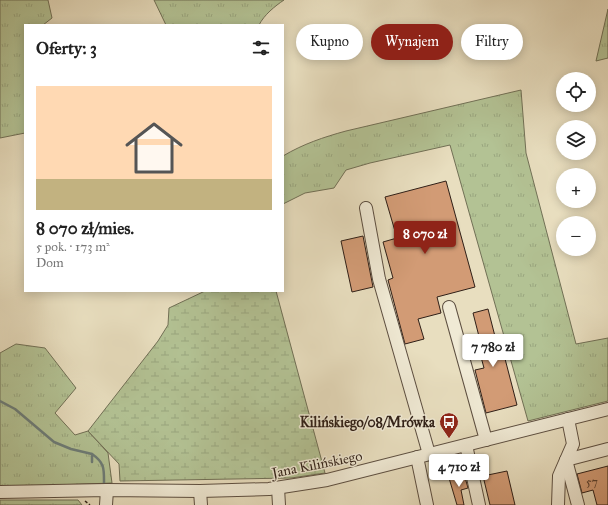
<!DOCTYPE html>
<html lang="pl">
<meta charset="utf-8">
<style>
:root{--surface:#fff;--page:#f6f6f6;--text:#222;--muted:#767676;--accent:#8f2418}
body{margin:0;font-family:"IM FELL Great Primer",serif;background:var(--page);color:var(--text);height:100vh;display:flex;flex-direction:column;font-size:15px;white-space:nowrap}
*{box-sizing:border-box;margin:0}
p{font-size:13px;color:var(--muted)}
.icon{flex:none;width:22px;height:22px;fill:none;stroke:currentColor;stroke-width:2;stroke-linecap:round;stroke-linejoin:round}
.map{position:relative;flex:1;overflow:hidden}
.panel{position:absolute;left:24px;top:24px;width:260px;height:268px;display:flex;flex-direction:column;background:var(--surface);border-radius:0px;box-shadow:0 2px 10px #0003}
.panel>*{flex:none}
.hud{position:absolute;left:296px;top:24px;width:252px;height:36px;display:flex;gap:8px}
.controls{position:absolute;left:556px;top:72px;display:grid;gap:8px}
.controls a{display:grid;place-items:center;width:40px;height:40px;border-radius:50%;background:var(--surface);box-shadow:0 2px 10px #0003;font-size:20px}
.price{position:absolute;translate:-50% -34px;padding:0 9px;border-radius:4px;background:#fff;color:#222;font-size:13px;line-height:26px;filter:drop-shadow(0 1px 2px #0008)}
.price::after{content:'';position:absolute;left:50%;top:24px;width:12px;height:9px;margin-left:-6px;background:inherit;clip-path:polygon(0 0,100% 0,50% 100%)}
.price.selected{background:var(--accent);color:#fff}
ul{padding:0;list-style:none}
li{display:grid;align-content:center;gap:8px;height:212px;padding:0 12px}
li span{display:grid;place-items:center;height:124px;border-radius:0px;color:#555}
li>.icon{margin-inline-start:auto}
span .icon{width:72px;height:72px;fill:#fffc;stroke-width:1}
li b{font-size:17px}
h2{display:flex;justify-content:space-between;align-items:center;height:48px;padding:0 12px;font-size:17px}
.chip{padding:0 14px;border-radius:18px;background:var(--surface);box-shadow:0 2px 10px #0003;font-size:14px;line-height:36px}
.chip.selected{background:var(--accent);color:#fff}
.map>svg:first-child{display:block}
.grass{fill:url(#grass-tufts);stroke:#717056}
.wetland{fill:url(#wetland-marsh);stroke:#717056}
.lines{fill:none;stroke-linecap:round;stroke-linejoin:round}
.stream{stroke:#6e7d78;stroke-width:2.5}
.building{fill:#d29b75;stroke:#2f1f17}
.minor-casing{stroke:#5d4f41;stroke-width:14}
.path{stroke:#2f1f17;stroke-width:1.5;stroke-dasharray:3 2;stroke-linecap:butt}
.minor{stroke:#f0ead5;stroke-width:12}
.labels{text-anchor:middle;stroke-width:3;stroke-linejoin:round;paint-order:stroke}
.number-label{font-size:12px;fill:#583e2e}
.poi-label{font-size:14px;font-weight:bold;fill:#2f1f17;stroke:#f0ead5;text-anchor:end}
.street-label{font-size:14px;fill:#2f1f17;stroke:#f0ead5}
</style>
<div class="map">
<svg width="608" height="505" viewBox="0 0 608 505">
<defs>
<pattern id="grass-tufts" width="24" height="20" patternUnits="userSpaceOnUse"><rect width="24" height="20" fill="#b3c294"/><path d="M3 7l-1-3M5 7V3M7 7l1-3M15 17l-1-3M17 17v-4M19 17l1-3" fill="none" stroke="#9aa67f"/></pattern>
<pattern id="wetland-marsh" width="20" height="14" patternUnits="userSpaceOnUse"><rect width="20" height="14" fill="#b3c294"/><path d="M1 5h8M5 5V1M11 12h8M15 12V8" fill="none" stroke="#9aa67f"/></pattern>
</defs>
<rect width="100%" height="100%" fill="#e8debf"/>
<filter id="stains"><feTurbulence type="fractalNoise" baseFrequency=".005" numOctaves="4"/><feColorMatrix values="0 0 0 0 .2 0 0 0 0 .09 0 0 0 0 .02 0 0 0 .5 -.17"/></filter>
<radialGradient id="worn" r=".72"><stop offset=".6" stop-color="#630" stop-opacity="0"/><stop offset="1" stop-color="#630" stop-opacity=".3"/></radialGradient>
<g class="grass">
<polygon points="0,0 48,0 52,18 43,25 25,25 25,133 0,138"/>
<path d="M154,0H284C275,6 264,15 259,25H166Z"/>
<polygon points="608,9 608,58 596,61"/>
<path d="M521,90L526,153L576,344L608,338V401L528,421L450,145L370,163L346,170L334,188L305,193L283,204V156C303,144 324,137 346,131Z"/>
<polygon points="16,344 45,348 76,388 55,413 75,435 88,431 108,453 112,483 0,487 0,353"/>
<polygon points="0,500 78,500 82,505 0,505"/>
</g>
<polygon class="wetland" points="205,291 276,291 325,473 291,478 120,481 119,464 88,431 158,341 168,325 169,308"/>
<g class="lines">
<g class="stream">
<polyline points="0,401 15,409 54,442 71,449 92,454 92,462"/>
<path d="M92,454C105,463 104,469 104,484"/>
</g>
</g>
<g class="building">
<polygon points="446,181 475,287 437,297 441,313 418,319 424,339 405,344 388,280 393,278 383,242 397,238 385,197"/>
<polygon points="363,236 373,287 352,292 341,241"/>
<polygon points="488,309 499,352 503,351 517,405 486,413 475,370 484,368 481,357 484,356 473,313"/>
<polygon points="608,466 608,505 597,505 593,490 582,493 577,474"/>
<polygon points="507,471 515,505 490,505 483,476"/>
<polygon points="464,474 468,488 461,490 464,505 457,505 449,478"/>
</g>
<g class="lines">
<g class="minor-casing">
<g id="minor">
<polyline points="366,208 379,279 429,454"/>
<polyline points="449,307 486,440"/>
<polyline points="568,419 573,444 566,460 578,505"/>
<polyline points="466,445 479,505"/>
<polyline points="417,457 427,505"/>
<polyline points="278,488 279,505"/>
<polyline points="200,491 201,505"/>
<polyline points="0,492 107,490 200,491 269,489 327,480 608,409"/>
<polyline points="106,505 107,490"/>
<polyline points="558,505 559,476 566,460 608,449"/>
</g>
</g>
<polyline class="path" points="85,501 90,505"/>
<use href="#minor" class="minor"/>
</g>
<defs>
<g id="bus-pin" transform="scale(1)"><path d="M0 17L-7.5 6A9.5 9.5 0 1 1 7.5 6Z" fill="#8f2418" stroke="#f0ead5"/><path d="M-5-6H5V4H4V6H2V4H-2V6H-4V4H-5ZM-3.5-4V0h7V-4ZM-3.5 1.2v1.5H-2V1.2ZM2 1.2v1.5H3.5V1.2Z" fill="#fff"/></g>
</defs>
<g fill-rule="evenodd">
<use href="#bus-pin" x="449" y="422"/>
</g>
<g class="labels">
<g class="number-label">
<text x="592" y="486">57</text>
</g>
<g class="poi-label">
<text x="435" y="427">Kilińskiego/08/Mrówka</text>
</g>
<g class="street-label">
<text transform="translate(317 464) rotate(-11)" y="5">Jana Kilińskiego</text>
</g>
</g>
<rect width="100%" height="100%" filter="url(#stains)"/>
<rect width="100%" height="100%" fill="url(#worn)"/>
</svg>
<div class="controls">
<a><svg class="icon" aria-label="locate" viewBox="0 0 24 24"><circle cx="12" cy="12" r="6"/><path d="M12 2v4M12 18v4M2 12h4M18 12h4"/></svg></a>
<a><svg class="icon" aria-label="layers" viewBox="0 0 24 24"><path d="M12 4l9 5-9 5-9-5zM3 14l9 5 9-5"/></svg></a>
<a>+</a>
<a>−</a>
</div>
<b class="price selected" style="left:425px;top:255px">8 070 zł</b>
<b class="price" style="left:493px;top:368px">7 780 zł</b>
<b class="price" style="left:459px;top:488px">4 710 zł</b>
<div class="hud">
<a class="chip">Kupno</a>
<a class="chip selected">Wynajem</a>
<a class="chip">Filtry</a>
</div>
<section class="panel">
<h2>Oferty: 3<svg class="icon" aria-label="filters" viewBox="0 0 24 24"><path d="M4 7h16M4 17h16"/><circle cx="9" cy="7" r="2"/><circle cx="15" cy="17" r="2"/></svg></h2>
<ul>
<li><span style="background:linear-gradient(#ffd9b3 75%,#c2b280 0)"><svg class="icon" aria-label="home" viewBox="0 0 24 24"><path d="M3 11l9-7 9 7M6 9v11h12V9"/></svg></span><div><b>8 070 zł/mies.</b><p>5 pok. · 173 m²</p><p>Dom</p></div></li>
</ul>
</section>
</div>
